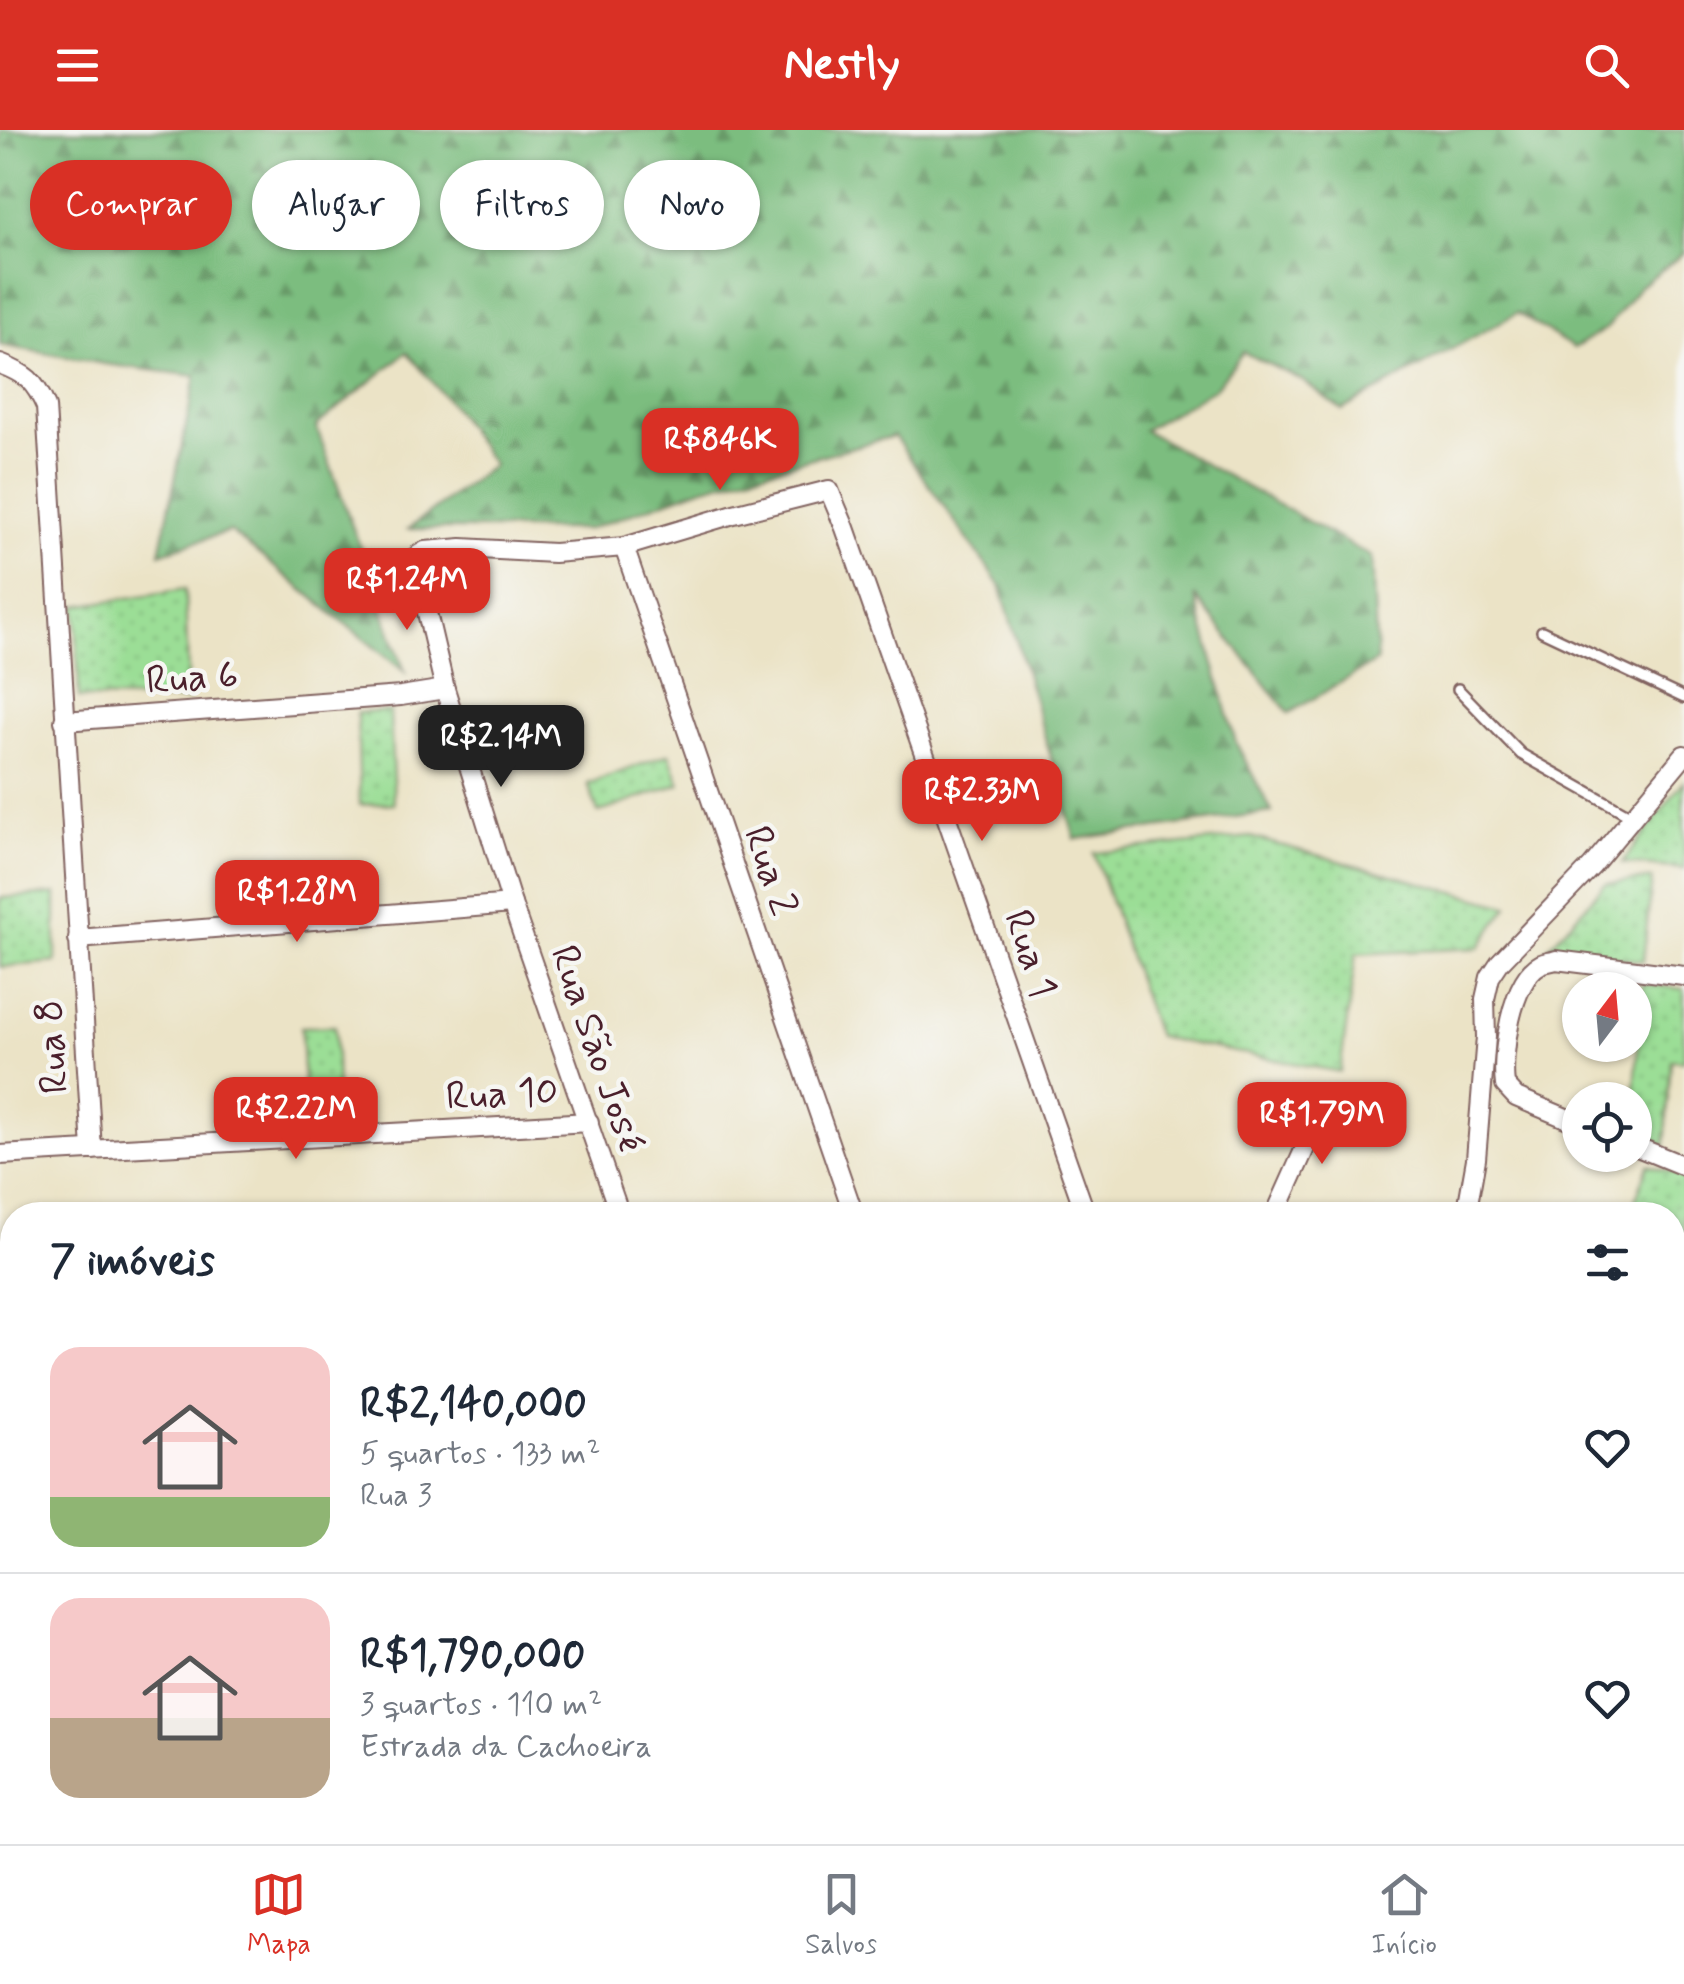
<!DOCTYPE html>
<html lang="pt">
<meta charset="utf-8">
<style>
:root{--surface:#fff;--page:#f2f2f3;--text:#1f2937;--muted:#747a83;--line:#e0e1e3;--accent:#d93025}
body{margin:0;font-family:Mynerve,sans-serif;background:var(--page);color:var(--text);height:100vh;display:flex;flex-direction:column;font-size:38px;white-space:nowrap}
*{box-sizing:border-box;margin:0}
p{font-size:32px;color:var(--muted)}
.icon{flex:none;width:55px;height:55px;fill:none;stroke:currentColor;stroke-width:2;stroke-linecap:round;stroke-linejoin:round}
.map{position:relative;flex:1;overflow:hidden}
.panel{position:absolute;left:0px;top:1072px;width:1685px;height:642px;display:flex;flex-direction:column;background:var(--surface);border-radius:40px 40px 0 0;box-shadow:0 2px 8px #0004}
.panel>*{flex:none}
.top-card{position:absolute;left:30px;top:30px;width:1000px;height:90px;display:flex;gap:20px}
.needle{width:65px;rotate:16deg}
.controls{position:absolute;left:1562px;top:842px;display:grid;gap:20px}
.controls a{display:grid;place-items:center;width:90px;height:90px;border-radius:50%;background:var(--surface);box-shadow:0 2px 8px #0004;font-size:50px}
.price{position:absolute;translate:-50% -85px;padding:0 22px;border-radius:20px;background:var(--accent);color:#fff;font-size:32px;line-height:65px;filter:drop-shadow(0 2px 5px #0008)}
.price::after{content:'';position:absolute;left:50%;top:60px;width:30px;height:22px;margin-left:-15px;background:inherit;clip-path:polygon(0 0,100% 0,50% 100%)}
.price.on{background:#222;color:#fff}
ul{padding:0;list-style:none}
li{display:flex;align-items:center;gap:30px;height:250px;padding:0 50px}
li+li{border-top:2px solid var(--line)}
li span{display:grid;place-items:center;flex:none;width:280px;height:200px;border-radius:30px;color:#555}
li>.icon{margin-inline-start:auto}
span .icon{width:120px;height:120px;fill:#fffc;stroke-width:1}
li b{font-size:42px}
h2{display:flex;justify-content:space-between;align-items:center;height:120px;padding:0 50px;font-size:42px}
.pill{padding:0 35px;border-radius:45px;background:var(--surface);box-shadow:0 2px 8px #0004;font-size:35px;line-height:90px}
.pill.on{background:var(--accent);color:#fff}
header{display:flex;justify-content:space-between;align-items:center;height:130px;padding:0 50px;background:var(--accent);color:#fff;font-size:45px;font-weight:800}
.menu{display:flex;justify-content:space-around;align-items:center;height:140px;border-top:2px solid var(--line);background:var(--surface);font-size:28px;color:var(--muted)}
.menu a{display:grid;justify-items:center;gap:5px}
.menu .on{color:var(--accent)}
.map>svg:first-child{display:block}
.grass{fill:url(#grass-dots);stroke:#727e60;stroke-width:2.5}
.forest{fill:url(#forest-firs);stroke:#636e55;stroke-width:2.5}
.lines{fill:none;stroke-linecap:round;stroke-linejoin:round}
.stream{stroke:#5fc9da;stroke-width:5}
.service-casing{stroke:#826461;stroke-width:14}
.minor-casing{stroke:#826461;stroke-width:22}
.service{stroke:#fff;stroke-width:9}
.minor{stroke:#fff;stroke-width:18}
.labels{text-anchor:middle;stroke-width:9;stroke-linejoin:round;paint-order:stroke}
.street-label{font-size:40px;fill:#4a1f2b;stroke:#f6f6f2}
</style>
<header><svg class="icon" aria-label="menu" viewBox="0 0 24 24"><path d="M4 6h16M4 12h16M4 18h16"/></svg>Nestly<svg class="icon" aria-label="search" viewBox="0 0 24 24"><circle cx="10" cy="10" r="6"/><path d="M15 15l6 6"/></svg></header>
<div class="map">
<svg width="1684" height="1714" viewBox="0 0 1684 1714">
<defs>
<pattern id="grass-dots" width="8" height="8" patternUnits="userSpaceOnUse" patternTransform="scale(2.5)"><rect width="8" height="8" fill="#9bde96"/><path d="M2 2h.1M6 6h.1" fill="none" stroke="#87be81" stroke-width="1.8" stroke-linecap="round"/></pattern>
<pattern id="forest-firs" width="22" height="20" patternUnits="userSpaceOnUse" patternTransform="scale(2.5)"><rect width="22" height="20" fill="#7cbd7f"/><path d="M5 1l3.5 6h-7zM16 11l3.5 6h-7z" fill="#689968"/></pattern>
</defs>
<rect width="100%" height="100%" fill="#f6f6f2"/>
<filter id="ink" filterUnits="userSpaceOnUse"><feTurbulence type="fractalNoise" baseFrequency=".01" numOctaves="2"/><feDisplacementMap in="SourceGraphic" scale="20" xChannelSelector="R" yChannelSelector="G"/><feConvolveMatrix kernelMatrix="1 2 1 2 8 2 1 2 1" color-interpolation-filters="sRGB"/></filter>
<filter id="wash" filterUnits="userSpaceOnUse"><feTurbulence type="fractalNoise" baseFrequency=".0048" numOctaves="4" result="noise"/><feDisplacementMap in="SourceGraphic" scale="40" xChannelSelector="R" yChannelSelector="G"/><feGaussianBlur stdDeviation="2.25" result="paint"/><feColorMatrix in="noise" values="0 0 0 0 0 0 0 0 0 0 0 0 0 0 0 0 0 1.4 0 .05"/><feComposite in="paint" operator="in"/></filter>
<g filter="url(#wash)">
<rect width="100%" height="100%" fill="#ebe3c6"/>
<g class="grass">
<polygon points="185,459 189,570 79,568 76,476"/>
<polygon points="390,581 394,673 360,675 357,583"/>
<polygon points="669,624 680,654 598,683 588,654"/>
<polygon points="1684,651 1684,739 1622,733"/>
<polygon points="1250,707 1508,776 1479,818 1356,824 1340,942 1157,907 1094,723"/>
<polygon points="1652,749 1643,831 1546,820 1605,754"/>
<polygon points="56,764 56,832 0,837 0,768"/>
<polygon points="1643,854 1684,859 1684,931 1671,930 1665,1016 1635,999 1634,970"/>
<polygon points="335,896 338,988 305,989 301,897"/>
<polygon points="1648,1035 1684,1045 1684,1105 1673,1105 1672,1085 1630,1085"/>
<polygon points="166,1703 166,1702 328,1703 326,1714 164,1714"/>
<polygon points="547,1703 631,1703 630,1714 547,1714"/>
</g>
<g class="forest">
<polygon points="0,0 1684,0 1684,123 1638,158 1607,198 1574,218 1517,183 1342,280 1302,250 1243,222 1215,258 1144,300 1372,427 1377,531 1289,583 1195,466 1236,613 1272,682 1075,709 1000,455 894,306 701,358 589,399 408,399 493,335 451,275 407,222 316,296 405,542 230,401 160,423 196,246 104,234 0,215"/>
<polygon points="46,1703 46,1702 161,1703 158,1714 43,1714"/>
<polygon points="868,1703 868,1702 973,1703 971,1714 867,1714"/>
</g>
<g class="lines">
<g class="stream">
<polyline points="0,1139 12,1146"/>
<polyline points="45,1714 50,1702"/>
</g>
</g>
</g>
<g filter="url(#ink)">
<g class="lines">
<g class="service-casing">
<g id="service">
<polyline points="1542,501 1684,568"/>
<polyline points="1458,559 1521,624 1633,687"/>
</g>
</g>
<g class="minor-casing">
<g id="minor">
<path d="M0,234C26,244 35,251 46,277L92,1020"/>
<polyline points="624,417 854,1085"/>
<polyline points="64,591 401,566 445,559"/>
<polyline points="78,809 512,774"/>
<path d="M1580,994L1516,967L1505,955C1501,926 1511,849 1541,834C1545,832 1551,832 1556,830L1684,846"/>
<polyline points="1635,1016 1684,1036"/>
<polyline points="0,1025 589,992"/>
<polyline points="620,1085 512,774 445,559 416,436 418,425 425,421 462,418 554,423 624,417 734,384 829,360 845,398 1086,1085"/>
<polyline points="1275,1085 1327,969"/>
<polyline points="1466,1085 1476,1029 1486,907 1485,869 1490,847 1500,832 1592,736 1684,625"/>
<polyline points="0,1247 12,1247"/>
<polyline points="0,1462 12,1461"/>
<polyline points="1242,1702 1244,1714"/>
<polyline points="418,1714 419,1702"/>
<polyline points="732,1714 733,1702"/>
<polyline points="995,1714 996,1702"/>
<polyline points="1130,1714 1130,1702"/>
<polyline points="1364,1714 1366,1702"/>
<polyline points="1556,1714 1558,1702"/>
</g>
</g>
<use href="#service" class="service"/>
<use href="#minor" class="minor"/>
</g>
</g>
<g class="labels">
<g class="street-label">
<text transform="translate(192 546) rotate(-4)" y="14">Rua 6</text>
<text transform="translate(772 740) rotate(71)" y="14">Rua 2</text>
<text transform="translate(1032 823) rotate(71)" y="14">Rua 1</text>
<text transform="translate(50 917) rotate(-94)" y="14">Rua 8</text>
<text transform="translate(599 918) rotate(71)" y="14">Rua São José</text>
<text transform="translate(502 962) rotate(-3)" y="14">Rua 10</text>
</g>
</g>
</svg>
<div class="controls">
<a><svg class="needle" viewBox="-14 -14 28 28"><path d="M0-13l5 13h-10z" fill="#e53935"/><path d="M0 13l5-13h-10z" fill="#747a83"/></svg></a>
<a><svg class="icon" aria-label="locate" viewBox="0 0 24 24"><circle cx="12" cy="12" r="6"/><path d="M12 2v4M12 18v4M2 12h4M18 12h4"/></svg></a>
</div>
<b class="price" style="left:720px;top:363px">R$846K</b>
<b class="price" style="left:407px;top:503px">R$1.24M</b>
<b class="price on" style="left:501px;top:660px">R$2.14M</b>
<b class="price" style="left:982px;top:714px">R$2.33M</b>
<b class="price" style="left:297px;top:815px">R$1.28M</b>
<b class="price" style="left:296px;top:1032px">R$2.22M</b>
<b class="price" style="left:1322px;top:1037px">R$1.79M</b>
<div class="top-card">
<a class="pill on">Comprar</a>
<a class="pill">Alugar</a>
<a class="pill">Filtros</a>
<a class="pill">Novo</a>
</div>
<section class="panel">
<h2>7 imóveis<svg class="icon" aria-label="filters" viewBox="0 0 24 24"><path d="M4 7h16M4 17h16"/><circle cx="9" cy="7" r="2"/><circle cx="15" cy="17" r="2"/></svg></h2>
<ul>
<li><span style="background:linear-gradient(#f6c9c9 75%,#8fb573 0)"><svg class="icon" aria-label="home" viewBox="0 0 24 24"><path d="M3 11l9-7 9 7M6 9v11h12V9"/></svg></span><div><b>R$2,140,000</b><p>5 quartos · 133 m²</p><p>Rua 3</p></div><svg class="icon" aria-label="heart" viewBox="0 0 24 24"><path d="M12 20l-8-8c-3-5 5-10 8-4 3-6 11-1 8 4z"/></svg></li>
<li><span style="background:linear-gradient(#f6c9c9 60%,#b9a48a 0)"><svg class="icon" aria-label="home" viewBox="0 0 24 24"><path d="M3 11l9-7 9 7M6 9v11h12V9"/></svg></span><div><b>R$1,790,000</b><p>3 quartos · 110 m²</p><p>Estrada da Cachoeira</p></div><svg class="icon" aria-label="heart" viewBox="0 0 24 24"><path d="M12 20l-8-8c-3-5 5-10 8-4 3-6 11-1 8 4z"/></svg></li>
</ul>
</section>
</div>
<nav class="menu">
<a class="on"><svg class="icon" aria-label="map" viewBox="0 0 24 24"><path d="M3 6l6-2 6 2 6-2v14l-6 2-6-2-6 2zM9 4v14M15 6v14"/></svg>Mapa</a>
<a><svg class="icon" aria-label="saved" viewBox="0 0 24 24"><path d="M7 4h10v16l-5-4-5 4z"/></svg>Salvos</a>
<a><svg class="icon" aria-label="home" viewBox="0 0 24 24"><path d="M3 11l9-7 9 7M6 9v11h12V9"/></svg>Início</a>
</nav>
